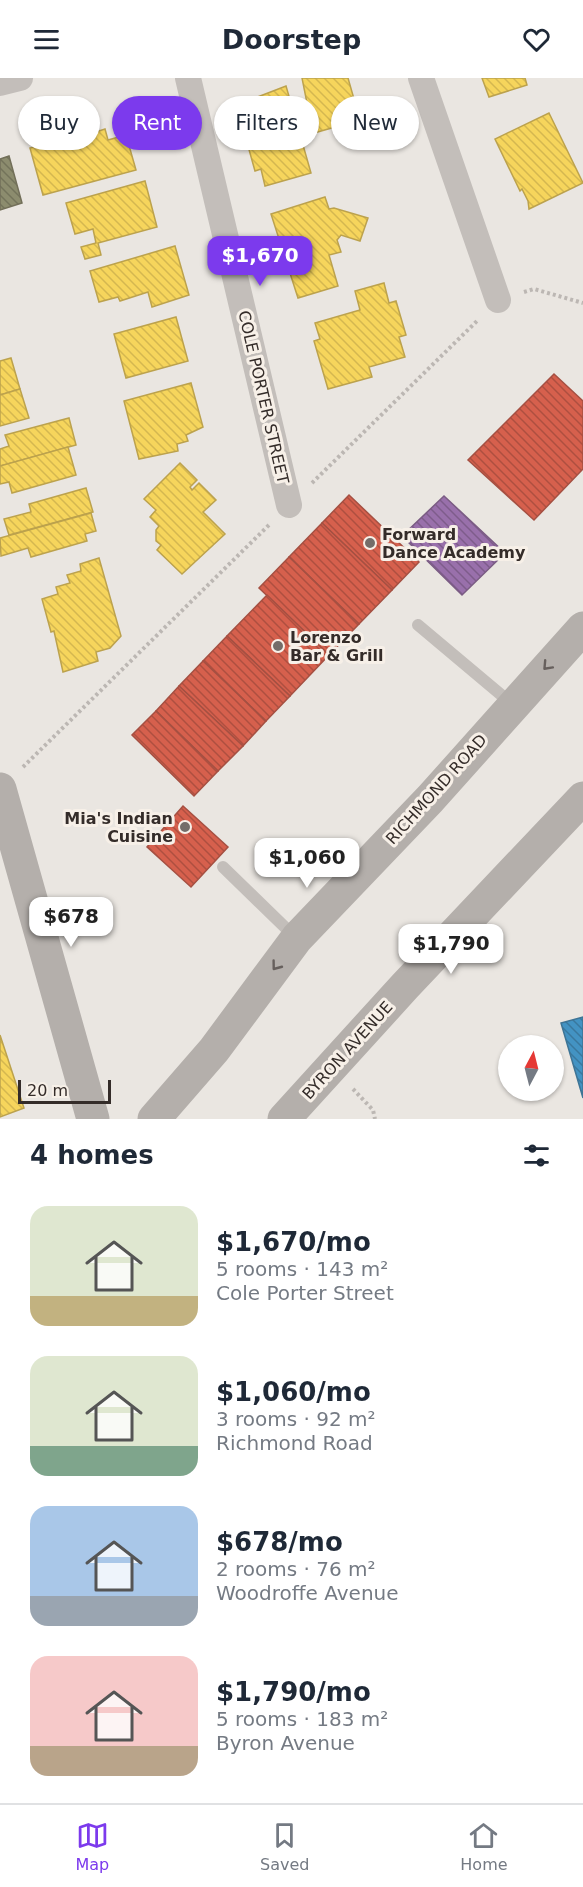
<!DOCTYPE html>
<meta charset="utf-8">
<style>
:root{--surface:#fff;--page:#f2f2f3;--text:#1f2937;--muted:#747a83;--line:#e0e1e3;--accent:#7c3aed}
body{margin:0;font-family:"DejaVu Sans",sans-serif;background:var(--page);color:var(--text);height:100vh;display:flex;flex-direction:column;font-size:22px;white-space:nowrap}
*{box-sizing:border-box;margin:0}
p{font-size:20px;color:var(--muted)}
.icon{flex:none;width:33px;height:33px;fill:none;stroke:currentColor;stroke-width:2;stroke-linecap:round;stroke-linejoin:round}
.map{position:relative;height:1041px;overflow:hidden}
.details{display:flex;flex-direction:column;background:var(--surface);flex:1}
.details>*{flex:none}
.banner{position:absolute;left:18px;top:18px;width:548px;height:54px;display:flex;gap:12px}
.needle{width:39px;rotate:7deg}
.fabs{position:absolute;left:498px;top:957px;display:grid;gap:12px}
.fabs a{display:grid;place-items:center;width:66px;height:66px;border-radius:50%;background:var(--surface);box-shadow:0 2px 4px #0004;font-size:30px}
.scale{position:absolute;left:18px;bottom:15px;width:93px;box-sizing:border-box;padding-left:6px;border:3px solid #342c29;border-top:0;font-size:16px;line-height:21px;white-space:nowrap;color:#342c29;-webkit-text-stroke:4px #f7f0e8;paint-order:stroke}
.price{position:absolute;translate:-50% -51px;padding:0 14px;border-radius:12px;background:#fff;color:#222;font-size:20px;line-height:39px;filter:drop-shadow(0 2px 3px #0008)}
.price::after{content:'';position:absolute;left:50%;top:36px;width:18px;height:14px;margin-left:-9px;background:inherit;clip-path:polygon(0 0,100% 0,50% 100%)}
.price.selected{background:var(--accent);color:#fff}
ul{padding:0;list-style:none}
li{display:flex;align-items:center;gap:18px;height:150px;padding:0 30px}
li span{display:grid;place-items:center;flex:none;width:168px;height:120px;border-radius:18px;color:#555}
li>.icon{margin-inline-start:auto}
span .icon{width:72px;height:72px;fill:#fffc;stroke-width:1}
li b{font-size:26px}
h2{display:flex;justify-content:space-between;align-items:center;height:72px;padding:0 30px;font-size:26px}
.tag{padding:0 21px;border-radius:27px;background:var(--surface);box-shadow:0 2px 4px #0004;font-size:21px;line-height:54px}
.tag.selected{background:var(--accent);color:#fff}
header{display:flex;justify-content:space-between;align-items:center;height:78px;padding:0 30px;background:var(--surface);font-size:27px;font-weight:700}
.menu{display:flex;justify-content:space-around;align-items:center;height:84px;border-top:2px solid var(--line);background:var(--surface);font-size:16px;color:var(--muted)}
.menu a{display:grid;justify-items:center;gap:3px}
.menu .selected{color:var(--accent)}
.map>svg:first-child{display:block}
.homes{fill:url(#homes-back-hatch);stroke:#bca24d;stroke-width:1.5}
.shops{fill:url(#shops-back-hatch);stroke:#a55042;stroke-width:1.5}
.offices{fill:url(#offices-back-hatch);stroke:#7b5c84;stroke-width:1.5}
.schools{fill:url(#schools-back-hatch);stroke:#3e7495;stroke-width:1.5}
.industry{fill:url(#industry-back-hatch);stroke:#726f59;stroke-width:1.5}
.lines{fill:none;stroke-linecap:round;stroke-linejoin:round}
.path{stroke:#bcb7b3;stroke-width:4;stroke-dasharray:3 3;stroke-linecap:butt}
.lane{stroke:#c3beba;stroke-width:12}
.street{stroke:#c3beba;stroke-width:26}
.secondary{stroke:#b4afab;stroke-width:33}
.oneway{stroke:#67605d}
.poi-dot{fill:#746d69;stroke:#f7f0e8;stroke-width:2}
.labels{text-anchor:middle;stroke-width:6;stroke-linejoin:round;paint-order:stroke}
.street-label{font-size:16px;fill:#342c29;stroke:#f7f0e8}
.poi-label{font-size:16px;font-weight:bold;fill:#342c29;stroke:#f7f0e8;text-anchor:start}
</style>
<header><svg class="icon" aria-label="menu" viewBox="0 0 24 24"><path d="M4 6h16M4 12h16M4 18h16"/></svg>Doorstep<svg class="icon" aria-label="heart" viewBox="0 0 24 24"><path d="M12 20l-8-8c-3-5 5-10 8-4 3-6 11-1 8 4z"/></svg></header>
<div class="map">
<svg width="583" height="1041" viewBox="0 0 583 1041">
<defs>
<pattern id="homes-back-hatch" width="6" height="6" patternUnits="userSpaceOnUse" patternTransform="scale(1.5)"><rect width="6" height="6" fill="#f6d55c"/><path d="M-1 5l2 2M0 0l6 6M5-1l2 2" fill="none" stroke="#d4b750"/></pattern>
<pattern id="shops-back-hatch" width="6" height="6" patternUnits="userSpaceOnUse" patternTransform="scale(1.5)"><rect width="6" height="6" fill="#d6604d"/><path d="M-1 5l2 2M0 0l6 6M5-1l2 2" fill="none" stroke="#ae4f40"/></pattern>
<pattern id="offices-back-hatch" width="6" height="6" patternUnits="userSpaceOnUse" patternTransform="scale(1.5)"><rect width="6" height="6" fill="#9970ab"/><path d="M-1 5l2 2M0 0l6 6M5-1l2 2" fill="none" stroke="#7e5c8b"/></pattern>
<pattern id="schools-back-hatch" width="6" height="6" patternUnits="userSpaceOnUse" patternTransform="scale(1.5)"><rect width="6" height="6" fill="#4393c3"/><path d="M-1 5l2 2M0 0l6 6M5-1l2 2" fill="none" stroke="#39789e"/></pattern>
<pattern id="industry-back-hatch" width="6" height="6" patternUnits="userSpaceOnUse" patternTransform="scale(1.5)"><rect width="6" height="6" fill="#8c8c6e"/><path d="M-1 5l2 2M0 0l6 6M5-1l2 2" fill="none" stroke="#73735a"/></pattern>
</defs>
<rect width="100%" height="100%" fill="#eae6e1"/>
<g class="homes">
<polygon points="302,0 348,0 360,42 314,55 310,41 303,43 298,28 307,25"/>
<polygon points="482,0 525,0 527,7 489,19"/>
<polygon points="286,8 299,53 248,68 243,49 248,48 242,25"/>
<polygon points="549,35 583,105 529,131 528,123 522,111 520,113 495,61"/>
<polygon points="89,51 90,56 105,51 108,62 126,57 136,92 43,117 30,70 76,59 75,55"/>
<polygon points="299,53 311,95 265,108 261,91 255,93 248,68"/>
<polygon points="145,103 157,149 98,165 101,177 85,181 81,169 96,165 93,151 75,156 66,125"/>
<polygon points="325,119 329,131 334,130 368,140 360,163 341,157 337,162 341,174 329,177 338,208 298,220 271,136"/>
<polygon points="175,168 189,217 152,229 148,214 120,223 118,219 99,224 90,193"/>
<polygon points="384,205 389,225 396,223 406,257 399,259 405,279 369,289 372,299 328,311 314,263 320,261 315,245 360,232 355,213"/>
<polygon points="176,239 188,283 126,300 114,256"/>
<polygon points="11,280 20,311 0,317 0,283"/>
<polygon points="191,305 203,349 186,357 188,363 177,366 178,373 139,381 124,323"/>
<polygon points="20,311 29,340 0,348 0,317"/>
<polygon points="69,340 76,367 0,388 0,371 9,368 5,357"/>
<polygon points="68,369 76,397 12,415 9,404 0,406 0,388"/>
<polygon points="180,385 197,402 190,409 192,412 199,405 216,422 203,434 225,456 182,496 157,472 161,467 156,463 156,452 159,448 150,439 156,432 144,421"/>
<polygon points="86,410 93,434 9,457 4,441 31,434 29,426"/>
<polygon points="91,435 96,453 85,456 87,463 31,479 28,470 1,478 0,460"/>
<polygon points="99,480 121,558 110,570 96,574 98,583 63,594 54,553 51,554 42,521 58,516 56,509 70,505 67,497 81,493 80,486"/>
<polygon points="0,957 24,1030 0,1039"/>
</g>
<g class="shops">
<polygon points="554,296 583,323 583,391 534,442 468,382"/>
<polygon points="349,417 419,484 392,512 322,445"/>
<polygon points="322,445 392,512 359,546 289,479"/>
<polygon points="289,479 359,546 329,577 259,510"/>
<polygon points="267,517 329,577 290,618 227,558"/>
<polygon points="227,558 290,618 266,643 203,583"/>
<polygon points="203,583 266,643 243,668 179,608"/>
<polygon points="179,608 243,668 218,693 156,633"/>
<polygon points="156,633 218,693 194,718 132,657"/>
<polygon points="183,728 228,769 191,809 147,769"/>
</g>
<polygon class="offices" points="444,418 505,475 462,517 402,458"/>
<polygon class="schools" points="583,939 583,1020 561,945"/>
<polygon class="industry" points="9,78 22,125 0,132 0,81"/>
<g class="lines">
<g class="path">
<polyline points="524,214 534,211 583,225"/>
<polyline points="312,405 478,242"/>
<polyline points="23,689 270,446"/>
<polyline points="353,1011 373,1032 375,1041"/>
</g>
<g class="lane">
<polyline points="418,547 512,626"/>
<polyline points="223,789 295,859"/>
</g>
<g class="street">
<polyline points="188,0 289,427"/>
<polyline points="421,0 498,222"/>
<polyline points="0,5 20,0"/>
</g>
<g class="secondary">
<polyline points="0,711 93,1041"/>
<polyline points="154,1041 214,972 297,860 430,721 583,550"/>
<polyline points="284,1041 405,908 583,720"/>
</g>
</g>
<defs><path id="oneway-chevron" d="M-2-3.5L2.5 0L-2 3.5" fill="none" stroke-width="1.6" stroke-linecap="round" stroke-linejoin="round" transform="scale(1.5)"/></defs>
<g class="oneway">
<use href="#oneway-chevron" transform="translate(547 588) rotate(133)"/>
<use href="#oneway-chevron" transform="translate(276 888) rotate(127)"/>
</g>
<g class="poi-dot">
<circle cx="370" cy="465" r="6"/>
<circle cx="278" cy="568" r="6"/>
<circle cx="185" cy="749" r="6"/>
</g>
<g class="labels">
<g class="street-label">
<text transform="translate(264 319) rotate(77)" y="6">COLE PORTER STREET</text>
<text transform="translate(436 711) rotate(-48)" y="6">RICHMOND ROAD</text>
<text transform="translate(347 972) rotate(-48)" y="6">BYRON AVENUE</text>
</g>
<g class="poi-label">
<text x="382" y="462">Forward<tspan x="382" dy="18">Dance Academy</tspan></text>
<text x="290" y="565">Lorenzo<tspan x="290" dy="18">Bar &amp; Grill</tspan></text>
<text x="173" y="746" text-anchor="end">Mia's Indian<tspan x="173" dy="18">Cuisine</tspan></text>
</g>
</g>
</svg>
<div class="fabs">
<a><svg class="needle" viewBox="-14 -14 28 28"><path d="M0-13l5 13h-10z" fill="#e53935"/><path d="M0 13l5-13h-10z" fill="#747a83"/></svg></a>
</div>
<div class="scale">20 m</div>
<b class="price selected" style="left:260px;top:209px">$1,670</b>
<b class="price" style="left:307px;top:811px">$1,060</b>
<b class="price" style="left:71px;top:870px">$678</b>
<b class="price" style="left:451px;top:897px">$1,790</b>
<div class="banner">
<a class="tag">Buy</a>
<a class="tag selected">Rent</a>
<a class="tag">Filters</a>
<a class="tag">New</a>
</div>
</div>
<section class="details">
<h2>4 homes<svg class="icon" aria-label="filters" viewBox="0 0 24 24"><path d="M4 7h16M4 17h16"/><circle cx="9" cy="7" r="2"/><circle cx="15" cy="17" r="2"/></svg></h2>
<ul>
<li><span style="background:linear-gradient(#dfe7d0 75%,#c2b280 0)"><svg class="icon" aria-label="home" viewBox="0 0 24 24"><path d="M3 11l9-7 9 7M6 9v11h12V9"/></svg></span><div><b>$1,670/mo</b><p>5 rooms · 143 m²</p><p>Cole Porter Street</p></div></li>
<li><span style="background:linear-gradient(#dfe7d0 75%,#7fa58c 0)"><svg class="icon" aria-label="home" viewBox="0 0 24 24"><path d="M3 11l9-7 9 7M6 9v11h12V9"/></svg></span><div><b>$1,060/mo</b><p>3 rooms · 92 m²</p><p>Richmond Road</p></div></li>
<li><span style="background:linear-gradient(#a9c7e8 75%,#9aa5b1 0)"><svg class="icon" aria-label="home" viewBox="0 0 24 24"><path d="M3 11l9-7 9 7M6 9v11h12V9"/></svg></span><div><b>$678/mo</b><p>2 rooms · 76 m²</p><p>Woodroffe Avenue</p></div></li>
<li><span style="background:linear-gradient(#f6c9c9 75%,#b9a48a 0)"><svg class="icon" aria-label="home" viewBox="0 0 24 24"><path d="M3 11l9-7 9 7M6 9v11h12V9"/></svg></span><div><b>$1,790/mo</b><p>5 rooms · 183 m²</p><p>Byron Avenue</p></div></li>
</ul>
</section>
<nav class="menu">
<a class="selected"><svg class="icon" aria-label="map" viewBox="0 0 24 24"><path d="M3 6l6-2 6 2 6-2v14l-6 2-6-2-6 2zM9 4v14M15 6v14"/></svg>Map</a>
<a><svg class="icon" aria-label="saved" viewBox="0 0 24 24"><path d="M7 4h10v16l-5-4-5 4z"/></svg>Saved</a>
<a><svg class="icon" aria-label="home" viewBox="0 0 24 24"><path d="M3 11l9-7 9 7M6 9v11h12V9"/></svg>Home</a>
</nav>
